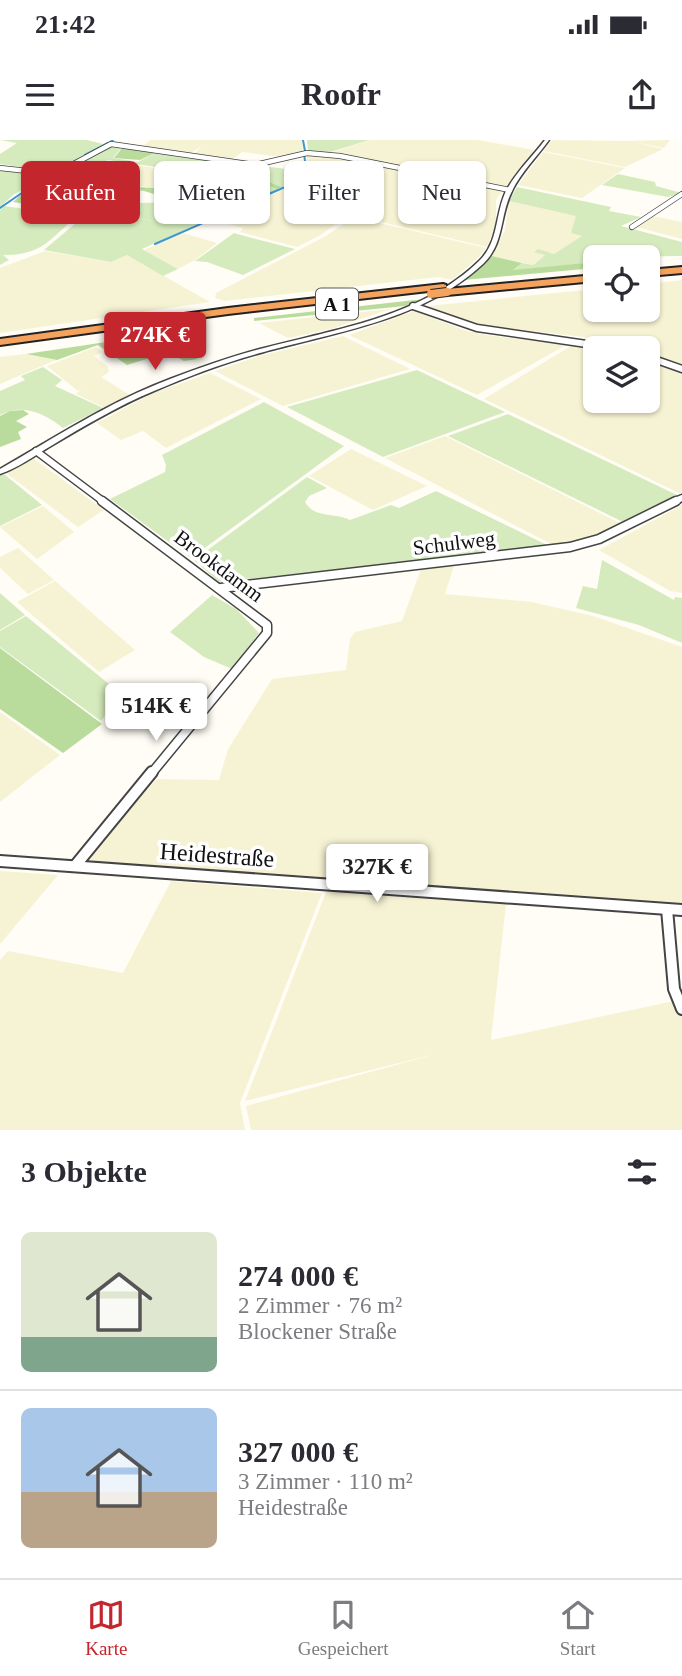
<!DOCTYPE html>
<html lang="de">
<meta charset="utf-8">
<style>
:root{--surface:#fff;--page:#f2f2f3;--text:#2b2b33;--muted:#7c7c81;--line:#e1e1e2;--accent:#c4262e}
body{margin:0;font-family:"Times New Roman",serif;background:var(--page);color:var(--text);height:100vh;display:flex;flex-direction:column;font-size:26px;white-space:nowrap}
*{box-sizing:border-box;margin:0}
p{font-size:23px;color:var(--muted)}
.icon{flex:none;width:38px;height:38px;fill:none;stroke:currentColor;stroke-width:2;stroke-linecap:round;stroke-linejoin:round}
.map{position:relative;height:990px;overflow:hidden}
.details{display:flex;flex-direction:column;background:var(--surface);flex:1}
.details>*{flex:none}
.top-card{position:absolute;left:21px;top:21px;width:640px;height:63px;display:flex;gap:14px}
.buttons{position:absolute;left:583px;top:105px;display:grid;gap:14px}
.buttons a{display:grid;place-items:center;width:77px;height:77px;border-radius:10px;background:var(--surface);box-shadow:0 2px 5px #0004;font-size:35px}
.price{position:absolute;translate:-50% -60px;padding:0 16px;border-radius:7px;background:#fff;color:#222;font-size:23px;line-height:46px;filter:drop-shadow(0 2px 4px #0008)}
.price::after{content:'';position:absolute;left:50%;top:42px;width:21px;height:16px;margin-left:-10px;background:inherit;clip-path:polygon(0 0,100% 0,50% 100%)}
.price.on{background:var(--accent);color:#fff}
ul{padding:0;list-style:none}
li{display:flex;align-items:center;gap:21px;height:175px;padding:0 21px}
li+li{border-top:2px solid var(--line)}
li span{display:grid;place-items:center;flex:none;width:196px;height:140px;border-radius:10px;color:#555}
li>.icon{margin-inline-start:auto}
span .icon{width:84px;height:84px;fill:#fffc;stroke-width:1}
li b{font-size:30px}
h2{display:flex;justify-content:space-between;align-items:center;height:84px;padding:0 21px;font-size:30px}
.pill{padding:0 24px;border-radius:10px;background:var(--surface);box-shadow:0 2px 5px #0004;font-size:24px;line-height:63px}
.pill.on{background:var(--accent);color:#fff}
.status{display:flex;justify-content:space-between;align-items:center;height:49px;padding:0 35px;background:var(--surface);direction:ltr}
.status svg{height:19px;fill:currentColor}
header{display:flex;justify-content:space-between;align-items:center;height:91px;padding:0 21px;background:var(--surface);font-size:32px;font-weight:700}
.tab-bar{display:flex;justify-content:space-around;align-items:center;height:98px;border-top:2px solid var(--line);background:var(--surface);font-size:19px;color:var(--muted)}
.tab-bar a{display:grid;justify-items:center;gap:4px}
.tab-bar .on{color:var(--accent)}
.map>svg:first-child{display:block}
.farmland{fill:#f6f3d4}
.green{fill:#d5ebbd}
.forest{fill:#b9dc9c;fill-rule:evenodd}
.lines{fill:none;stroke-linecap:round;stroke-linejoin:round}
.stream{stroke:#3f96cf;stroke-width:2}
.minor-far3-casing{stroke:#444;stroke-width:6}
.minor-far2-casing{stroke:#444;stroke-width:9}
.minor-far1-casing{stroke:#444;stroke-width:11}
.minor-casing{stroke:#444;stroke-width:14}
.tertiary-casing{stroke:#444;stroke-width:3}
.motorway-casing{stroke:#222;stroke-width:4}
.minor-far3{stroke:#fff;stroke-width:4.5}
.minor-far2{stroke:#fff;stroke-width:6}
.minor-far1{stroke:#fff;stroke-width:8}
.minor{stroke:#fff;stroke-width:10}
.tertiary{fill:#fff;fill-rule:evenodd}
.motorway{fill:#f5a25d;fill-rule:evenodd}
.motorway-bridge-casing{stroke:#222;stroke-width:10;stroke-linecap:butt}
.motorway-bridge{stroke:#f5a25d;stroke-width:8}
.labels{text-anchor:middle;stroke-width:7;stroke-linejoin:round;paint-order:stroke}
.shield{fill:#fff;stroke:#585858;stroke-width:2}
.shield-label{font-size:19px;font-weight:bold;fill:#111}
.street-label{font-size:21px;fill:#111;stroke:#fff}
.near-street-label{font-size:24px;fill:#111;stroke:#fff}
</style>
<div class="status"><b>21:42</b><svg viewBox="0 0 49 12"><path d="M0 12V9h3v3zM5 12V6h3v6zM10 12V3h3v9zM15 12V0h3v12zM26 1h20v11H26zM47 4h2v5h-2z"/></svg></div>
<header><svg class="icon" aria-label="menu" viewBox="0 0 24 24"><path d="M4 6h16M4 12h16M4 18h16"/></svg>Roofr<svg class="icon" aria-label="share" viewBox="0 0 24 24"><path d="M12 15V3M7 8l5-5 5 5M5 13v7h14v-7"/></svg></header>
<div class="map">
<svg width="682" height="990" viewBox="0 0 682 990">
<rect width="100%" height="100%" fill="#fffdf5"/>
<g class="farmland">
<polygon points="150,0 302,0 303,12 282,17 242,12 231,20 193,15 202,6 190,14 142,7"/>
<polygon points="370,0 478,0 534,10 505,48 329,13"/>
<polygon points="552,0 624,1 670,0 664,8 633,2 663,9 625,27 543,11"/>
<polygon points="543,12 625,28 582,58 518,45"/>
<polygon points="323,14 503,50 496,60 496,83 489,102 487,107 352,75 371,61 368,60 321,95 297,107 240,92 243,88 214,80 296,44 339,54 297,43 309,32 306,15"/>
<polygon points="108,21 190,33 154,48 76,36"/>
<polygon points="509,61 577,76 583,96 554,114 547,113 532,125 492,116 505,90"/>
<polygon points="652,76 682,82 682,99 636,87"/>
<polygon points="354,77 486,108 478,118 452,140 438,137 225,161 215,158 216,153 326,96"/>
<polygon points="183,93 217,103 195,120 178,129 144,110"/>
<polygon points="45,111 111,122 127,115 210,162 0,193 0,128"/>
<polygon points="682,140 682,225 648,214 648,208 629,208 584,197 476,185 428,166 595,149 595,170 648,170 648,144"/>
<polygon points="390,169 331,189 288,198 259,183"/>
<polygon points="414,171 464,190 486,195 568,204 477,255 349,195"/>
<polygon points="343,196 410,229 283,266 215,231 259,216"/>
<polygon points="574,204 595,208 595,261 648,261 648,222 682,233 682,352 679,353 484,259"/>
<polygon points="96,207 102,212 94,216 108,227 109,232 101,237 130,255 105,268 76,254 82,249 78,251 47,226"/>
<polygon points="24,214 56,220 0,244 0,217"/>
<polygon points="210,233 261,259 166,308 143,291 121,300 97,283 151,254"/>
<polygon points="445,296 622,384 599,396 555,406 385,318"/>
<polygon points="351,309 427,346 373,370 309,336"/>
<polygon points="33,318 104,370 78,387 6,333"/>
<polygon points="682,365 682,453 670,451 599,410"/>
<polygon points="43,366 74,392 37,419 0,387"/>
<polygon points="18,408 54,440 28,454 0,428 0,417"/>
<polygon points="454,426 445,454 532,462 593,476 682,507 682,764 425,748 94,722 90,719 90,714 157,639 219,640 228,609 272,539 346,530 350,499 355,492 402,481 421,429"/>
<polygon points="55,441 135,510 99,532 17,462"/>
<polygon points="0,572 60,615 0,662"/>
<polygon points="0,731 58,735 0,804"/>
<polygon points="171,741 322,753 240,963 245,990 0,990 0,820 8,811 123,833"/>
<polygon points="326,752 506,764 491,900 674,861 682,875 682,990 251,990 246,966 436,914 245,961"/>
</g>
<g class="green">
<polygon points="0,0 87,0 103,4 55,32 0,24 0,14 17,3"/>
<polygon points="307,0 369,0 327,13 308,12"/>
<polygon points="111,7 121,8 113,18 138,22 157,12 215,21 191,32 108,20 76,35 62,33"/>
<polygon points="223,23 280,28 301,33 303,36 282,47 240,32 276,49 221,71 191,65 156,52 213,25 222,26"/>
<polygon points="0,30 1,29 48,36 13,55 0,67"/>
<polygon points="618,34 655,42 656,46 682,53 668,57 602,45"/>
<polygon points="517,47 611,67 609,71 641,77 621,86 682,102 682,116 595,117 595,122 512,131 522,123 533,125 545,115 534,112 538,109 554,114 582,96 571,93 576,76 509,61"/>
<polygon points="109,58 139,63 175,62 189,68 220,74 142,109 178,129 163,136 127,115 111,122 44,110 90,71 160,82 91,70"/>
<path d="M4,66L77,76C50,99 41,116 3,115L9,120L0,125V70Z"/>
<polygon points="234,93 237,94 295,109 243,135 207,122 195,121"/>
<path d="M43,227L62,240L55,246L103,268L63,288C44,273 23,263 0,275V251L25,240L21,236Z"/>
<polygon points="417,230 505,272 383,317 287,267"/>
<polygon points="264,262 344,306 191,418 110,359 165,332 166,325 162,315"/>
<polygon points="508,274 677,355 625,383 448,296"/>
<polygon points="4,334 42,365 0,386 0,336"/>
<path d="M307,337L327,348L309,356L305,362C315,379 334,372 350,380L391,365L399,368L436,351L549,406L219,442L194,420Z"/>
<polygon points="602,420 674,460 675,457 682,458 682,503 639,485 576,468 583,446 597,449"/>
<polygon points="0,453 25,475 0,490"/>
<polygon points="212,455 236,469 259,493 232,529 204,517 170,492"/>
<polygon points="26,476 121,554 101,581 0,507 0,491"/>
</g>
<g class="forest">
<path d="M109,5L262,27L265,28L222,24L282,47C267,54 238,73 222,74C193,76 167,55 139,50L141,48L137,47L154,48L214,21L157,12L140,20L114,18L122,8L116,6L62,32L69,35L57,34ZM213,25L246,35L276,49L221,71L191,65L156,52Z"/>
<polygon points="71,39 119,48 91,64 64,70 13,62 21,55 47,54"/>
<polygon points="492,116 522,123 513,130 595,122 595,128 463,140"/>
<polygon points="424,159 405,166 254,181 254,178"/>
<polygon points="153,195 197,216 197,219 184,221 169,212 127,225 98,205 57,220 26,214"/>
<polygon points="23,270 29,274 16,281 27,287 18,292 21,299 0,307 0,276 10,271"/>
<polygon points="0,508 102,584 63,613 0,569"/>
</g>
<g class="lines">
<g class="stream">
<polyline points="303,0 305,11"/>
<polyline points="110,2 113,0"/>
<polyline points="85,15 108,3"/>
<polyline points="0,68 32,46"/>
<polyline points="155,104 301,40 306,30 304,13"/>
</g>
<g class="minor-far3-casing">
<g id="minor-far3">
<polyline points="0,28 55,34 111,4 255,25 307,13 340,16 510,50"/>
<polyline points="32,47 55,34 124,45 132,49"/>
<polyline points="632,87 682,54"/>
</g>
</g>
<g class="minor-far2-casing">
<g id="minor-far2">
<polyline points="413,166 477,188 614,208"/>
<polyline points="648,217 682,229"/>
<polyline points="36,311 104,362"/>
<polyline points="673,362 682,358"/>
</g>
</g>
<g class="minor-far1-casing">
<g id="minor-far1">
<polyline points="102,361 267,485 267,493 151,634"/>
<polyline points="221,448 570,407 599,399 676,361"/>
</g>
</g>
<g class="minor-casing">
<g id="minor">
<polyline points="0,721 682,770"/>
<polyline points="75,726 152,632"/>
<polyline points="667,769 674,849 682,869"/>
</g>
</g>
<g class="tertiary-casing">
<path id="tertiary" d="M545,0H549C537,17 521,32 512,51C499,77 505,103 483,124C423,180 340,191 264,212C226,222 189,236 154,251C118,266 84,286 51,306C34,316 18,328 0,334V329C56,297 109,262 170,239C199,228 230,217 260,209C336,189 422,177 480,120C499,101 495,74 506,51C516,32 532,17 545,0Z"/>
</g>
<g class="motorway-casing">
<g id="motorway">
<polygon points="682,127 682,133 648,136 648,130"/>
<polygon points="595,135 595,141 447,155 442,152 447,149"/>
<polygon points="443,144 446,145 446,149 228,174 0,205 0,199 228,168"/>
</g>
</g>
<use href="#minor-far3" class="minor-far3"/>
<use href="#minor-far2" class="minor-far2"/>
<use href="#minor-far1" class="minor-far1"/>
<use href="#minor" class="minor"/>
<use href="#tertiary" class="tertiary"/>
<use href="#motorway" class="motorway"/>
<g class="motorway-bridge-casing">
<polyline id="motorway-bridge" points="431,154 447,152"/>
</g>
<use href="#motorway-bridge" class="motorway-bridge"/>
</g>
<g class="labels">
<rect class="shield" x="316" y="148.5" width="42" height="31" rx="5"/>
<g class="shield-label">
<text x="337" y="171">A 1</text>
</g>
<g class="street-label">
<text transform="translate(454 403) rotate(-7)" y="7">Schulweg</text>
<text transform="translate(219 426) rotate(37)" y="7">Brookdamm</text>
</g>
<g class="near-street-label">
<text transform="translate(217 715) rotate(4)" y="8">Heidestraße</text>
</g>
</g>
</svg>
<div class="buttons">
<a><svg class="icon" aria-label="locate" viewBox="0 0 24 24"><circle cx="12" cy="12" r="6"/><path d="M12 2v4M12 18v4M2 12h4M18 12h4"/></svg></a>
<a><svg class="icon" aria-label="layers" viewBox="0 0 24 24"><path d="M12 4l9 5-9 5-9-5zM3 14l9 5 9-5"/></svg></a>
</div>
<b class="price on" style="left:155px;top:232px">274K €</b>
<b class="price" style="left:156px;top:603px">514K €</b>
<b class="price" style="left:377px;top:764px">327K €</b>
<div class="top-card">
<a class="pill on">Kaufen</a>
<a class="pill">Mieten</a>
<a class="pill">Filter</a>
<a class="pill">Neu</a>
</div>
</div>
<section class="details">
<h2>3 Objekte<svg class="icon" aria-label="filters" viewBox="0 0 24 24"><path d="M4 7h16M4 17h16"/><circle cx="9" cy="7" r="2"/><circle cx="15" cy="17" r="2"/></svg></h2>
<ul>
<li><span style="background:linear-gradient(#dfe7d0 75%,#7fa58c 0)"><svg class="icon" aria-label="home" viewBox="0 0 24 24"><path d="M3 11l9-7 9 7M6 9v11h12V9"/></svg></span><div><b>274 000 €</b><p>2 Zimmer · 76 m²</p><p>Blockener Straße</p></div></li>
<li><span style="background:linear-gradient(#a9c7e8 60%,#b9a48a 0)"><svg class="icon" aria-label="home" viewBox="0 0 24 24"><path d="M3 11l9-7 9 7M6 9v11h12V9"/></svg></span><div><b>327 000 €</b><p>3 Zimmer · 110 m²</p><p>Heidestraße</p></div></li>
</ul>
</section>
<nav class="tab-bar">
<a class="on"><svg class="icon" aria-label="map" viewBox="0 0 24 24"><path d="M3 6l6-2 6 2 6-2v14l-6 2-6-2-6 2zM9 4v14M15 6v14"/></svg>Karte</a>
<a><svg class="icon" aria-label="saved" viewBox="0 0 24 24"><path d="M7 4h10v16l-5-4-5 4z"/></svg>Gespeichert</a>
<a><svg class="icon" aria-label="home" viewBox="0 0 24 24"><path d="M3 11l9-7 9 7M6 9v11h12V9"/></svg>Start</a>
</nav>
